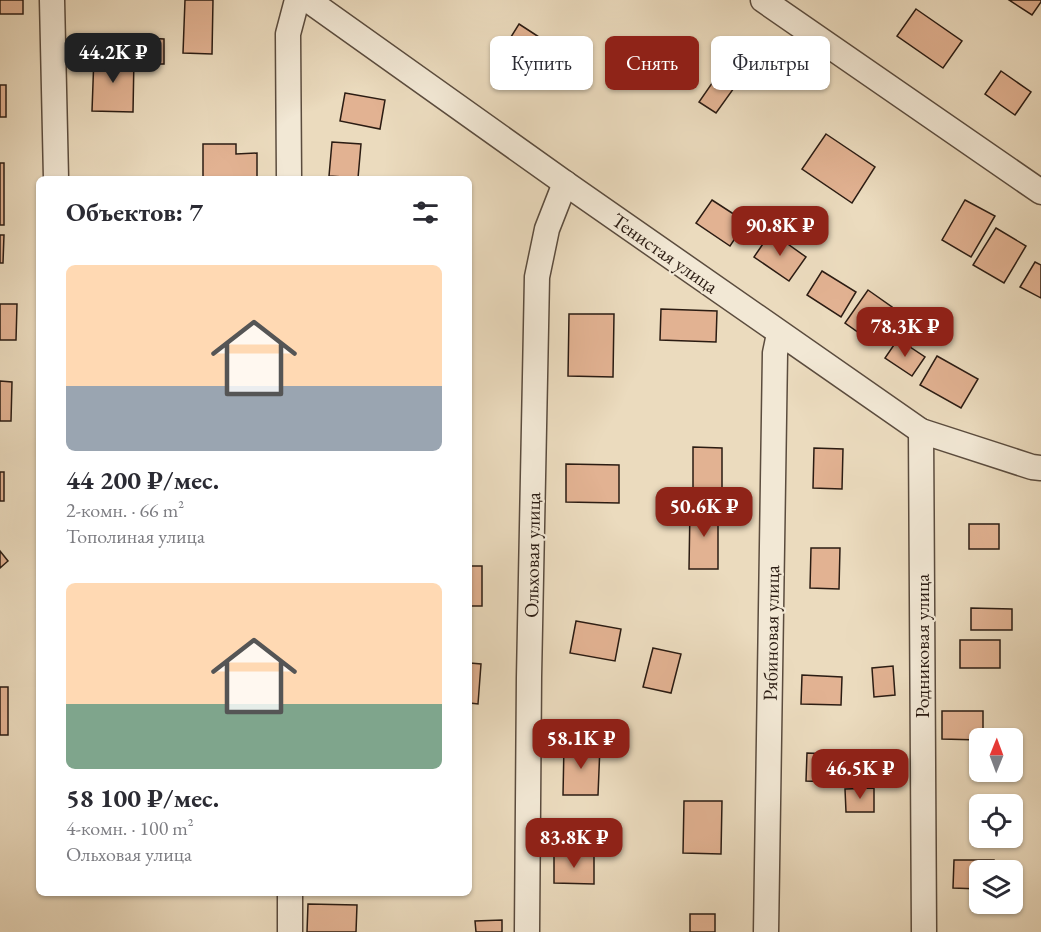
<!DOCTYPE html>
<html lang="ru">
<meta charset="utf-8">
<style>
:root{--surface:#fff;--page:#f7f7f7;--text:#2b2b33;--muted:#7c7c81;--accent:#8f2418}
body{margin:0;font-family:"EB Garamond",serif;background:var(--page);color:var(--text);height:100vh;display:flex;flex-direction:column;font-size:22px;white-space:nowrap}
*{box-sizing:border-box;margin:0}
p{font-size:20px;color:var(--muted)}
.icon{flex:none;width:33px;height:33px;fill:none;stroke:currentColor;stroke-width:2;stroke-linecap:round;stroke-linejoin:round}
.map{position:relative;flex:1;overflow:hidden}
.drawer{position:absolute;left:36px;top:176px;width:436px;height:720px;display:flex;flex-direction:column;background:var(--surface);border-radius:9px;box-shadow:0 2px 4px #0004}
.drawer>*{flex:none}
.guide{position:absolute;left:490px;top:36px;width:460px;height:54px;display:flex;gap:12px}
.needle{width:39px;rotate:1deg}
.controls{position:absolute;left:969px;top:728px;display:grid;gap:12px}
.controls a{display:grid;place-items:center;width:54px;height:54px;border-radius:9px;background:var(--surface);box-shadow:0 2px 4px #0004;font-size:30px}
.price{position:absolute;translate:-50% -51px;padding:0 14px;border-radius:12px;background:var(--accent);color:#fff;font-size:20px;line-height:39px;filter:drop-shadow(0 2px 3px #0008)}
.price::after{content:'';position:absolute;left:50%;top:36px;width:18px;height:14px;margin-left:-9px;background:inherit;clip-path:polygon(0 0,100% 0,50% 100%)}
.price.active{background:#222;color:#fff}
ul{padding:0;list-style:none}
li{display:grid;align-content:center;gap:12px;height:318px;padding:0 30px}
li span{display:grid;place-items:center;height:186px;border-radius:9px;color:#555}
li>.icon{margin-inline-start:auto}
span .icon{width:108px;height:108px;fill:#fffc;stroke-width:1}
li b{font-size:26px}
h2{display:flex;justify-content:space-between;align-items:center;height:72px;padding:0 30px;font-size:26px}
.chip{padding:0 21px;border-radius:9px;background:var(--surface);box-shadow:0 2px 4px #0004;font-size:21px;line-height:54px}
.chip.active{background:var(--accent);color:#fff}
.map>svg:first-child{display:block}
.building{fill:#e2b292;stroke:#2b1c13;stroke-width:1.5}
.lines{fill:none;stroke-linecap:round;stroke-linejoin:round}
.minor-casing{stroke:#5b4c3e;stroke-width:27}
.minor{stroke:#f2e8d5;stroke-width:24}
.labels{text-anchor:middle;stroke-width:4.5;stroke-linejoin:round;paint-order:stroke}
.street-label{font-size:20px;fill:#2b1c13;stroke:#f2e8d5}
</style>
<div class="map">
<svg width="1041" height="932" viewBox="0 0 1041 932">
<rect width="100%" height="100%" fill="#ebdbbe"/>
<filter id="stains"><feTurbulence type="fractalNoise" baseFrequency=".00333" numOctaves="4"/><feColorMatrix values="0 0 0 0 .2 0 0 0 0 .09 0 0 0 0 .02 0 0 0 .5 -.17"/></filter>
<radialGradient id="worn" r=".72"><stop offset=".6" stop-color="#630" stop-opacity="0"/><stop offset="1" stop-color="#630" stop-opacity=".3"/></radialGradient>
<g class="building">
<rect x="0" y="0" width="23" height="14"/>
<polygon points="185,0 213,0 212,54 183,53"/>
<polygon points="1009,0 1041,0 1041,2 1032,15"/>
<polygon points="916,9 962,41 943,68 897,36"/>
<polygon points="519,24 559,50 540,78 501,53"/>
<polygon points="145,38 164,39 164,64 145,64"/>
<polygon points="94,56 134,57 133,112 92,111"/>
<polygon points="1001,71 1031,92 1015,115 985,94"/>
<polygon points="717,76 734,88 716,113 699,102"/>
<rect x="0" y="85" width="6" height="32"/>
<polygon points="345,93 385,100 380,129 340,121"/>
<polygon points="826,134 875,167 852,203 802,169"/>
<polygon points="332,142 361,144 358,178 329,176"/>
<polygon points="203,144 236,144 236,154 257,153 257,177 203,178"/>
<rect x="0" y="163" width="4" height="62"/>
<polygon points="712,200 746,222 730,246 696,223"/>
<polygon points="965,200 995,216 971,257 942,240"/>
<polygon points="996,228 1026,246 1004,283 973,265"/>
<polygon points="771,232 806,257 789,281 754,257"/>
<polygon points="0,235 4,235 3,263 0,263"/>
<polygon points="1035,262 1041,265 1041,298 1020,287"/>
<polygon points="822,271 856,292 841,317 807,295"/>
<polygon points="868,290 892,307 869,340 845,323"/>
<polygon points="0,304 17,304 16,340 0,340"/>
<polygon points="661,309 717,311 716,342 660,340"/>
<polygon points="569,314 614,314 613,377 568,376"/>
<polygon points="898,339 925,357 912,376 885,358"/>
<polygon points="937,356 978,379 961,408 920,385"/>
<polygon points="0,381 12,382 11,421 0,421"/>
<polygon points="693,447 722,448 722,488 693,488"/>
<polygon points="814,448 843,449 842,489 813,488"/>
<polygon points="566,464 619,465 619,503 566,502"/>
<rect x="0" y="472" width="4" height="29"/>
<polygon points="690,507 718,507 718,569 689,569"/>
<rect x="969" y="524" width="30" height="25"/>
<polygon points="811,548 840,548 839,589 810,588"/>
<polygon points="0,551 8,561 0,568"/>
<rect x="470" y="566" width="12" height="40"/>
<polygon points="971,608 1012,609 1012,630 971,630"/>
<polygon points="576,621 621,629 615,661 570,653"/>
<rect x="960" y="640" width="40" height="28"/>
<polygon points="653,648 681,654 671,693 643,687"/>
<polygon points="470,663 481,664 478,704 470,703"/>
<polygon points="893,666 895,695 874,697 872,668"/>
<polygon points="802,675 842,677 841,705 801,704"/>
<rect x="0" y="687" width="8" height="48"/>
<polygon points="942,711 983,711 983,738 980,740 942,739"/>
<polygon points="564,745 600,746 598,795 563,795"/>
<polygon points="807,753 830,754 830,782 806,781"/>
<polygon points="874,788 874,812 846,812 845,789"/>
<polygon points="684,801 722,801 721,854 683,853"/>
<polygon points="554,855 594,855 594,884 554,883"/>
<polygon points="954,860 994,860 994,870 980,870 980,889 953,888"/>
<polygon points="308,904 357,905 356,932 307,932"/>
<rect x="690" y="914" width="25" height="18"/>
<polygon points="502,920 502,932 476,932 475,921"/>
</g>
<g class="lines">
<g class="minor-casing">
<g id="minor">
<polyline points="52,0 56,178"/>
<polyline points="308,0 565,183 921,431 1032,467 1041,468"/>
<polyline points="763,0 1041,192"/>
<polyline points="289,178 288,34 297,0"/>
<polyline points="921,431 924,932"/>
<polyline points="290,892 290,932"/>
<polyline points="527,932 529,677 537,277 547,229 565,183"/>
<polyline points="766,932 775,353 779,334"/>
</g>
</g>
<use href="#minor" class="minor"/>
</g>
<g class="labels">
<g class="street-label">
<text transform="translate(665 253) rotate(35)" y="7">Тенистая улица</text>
<text transform="translate(532 555) rotate(-89)" y="7">Ольховая улица</text>
<text transform="translate(771 633) rotate(-89)" y="7">Рябиновая улица</text>
<text transform="translate(922 646) rotate(-90)" y="7">Родниковая улица</text>
</g>
</g>
<rect width="100%" height="100%" filter="url(#stains)"/>
<rect width="100%" height="100%" fill="url(#worn)"/>
</svg>
<div class="controls">
<a><svg class="needle" viewBox="-14 -14 28 28"><path d="M0-13l5 13h-10z" fill="#e53935"/><path d="M0 13l5-13h-10z" fill="#7c7c81"/></svg></a>
<a><svg class="icon" aria-label="locate" viewBox="0 0 24 24"><circle cx="12" cy="12" r="6"/><path d="M12 2v4M12 18v4M2 12h4M18 12h4"/></svg></a>
<a><svg class="icon" aria-label="layers" viewBox="0 0 24 24"><path d="M12 4l9 5-9 5-9-5zM3 14l9 5 9-5"/></svg></a>
</div>
<b class="price active" style="left:113px;top:84px">44.2K ₽</b>
<b class="price" style="left:780px;top:257px">90.8K ₽</b>
<b class="price" style="left:905px;top:358px">78.3K ₽</b>
<b class="price" style="left:704px;top:538px">50.6K ₽</b>
<b class="price" style="left:581px;top:770px">58.1K ₽</b>
<b class="price" style="left:860px;top:800px">46.5K ₽</b>
<b class="price" style="left:574px;top:869px">83.8K ₽</b>
<div class="guide">
<a class="chip">Купить</a>
<a class="chip active">Снять</a>
<a class="chip">Фильтры</a>
</div>
<section class="drawer">
<h2>Объектов: 7<svg class="icon" aria-label="filters" viewBox="0 0 24 24"><path d="M4 7h16M4 17h16"/><circle cx="9" cy="7" r="2"/><circle cx="15" cy="17" r="2"/></svg></h2>
<ul>
<li><span style="background:linear-gradient(#ffd9b3 65%,#9aa5b1 0)"><svg class="icon" aria-label="home" viewBox="0 0 24 24"><path d="M3 11l9-7 9 7M6 9v11h12V9"/></svg></span><div><b>44 200 ₽/мес.</b><p>2-комн. · 66 m²</p><p>Тополиная улица</p></div></li>
<li><span style="background:linear-gradient(#ffd9b3 65%,#7fa58c 0)"><svg class="icon" aria-label="home" viewBox="0 0 24 24"><path d="M3 11l9-7 9 7M6 9v11h12V9"/></svg></span><div><b>58 100 ₽/мес.</b><p>4-комн. · 100 m²</p><p>Ольховая улица</p></div></li>
</ul>
</section>
</div>
